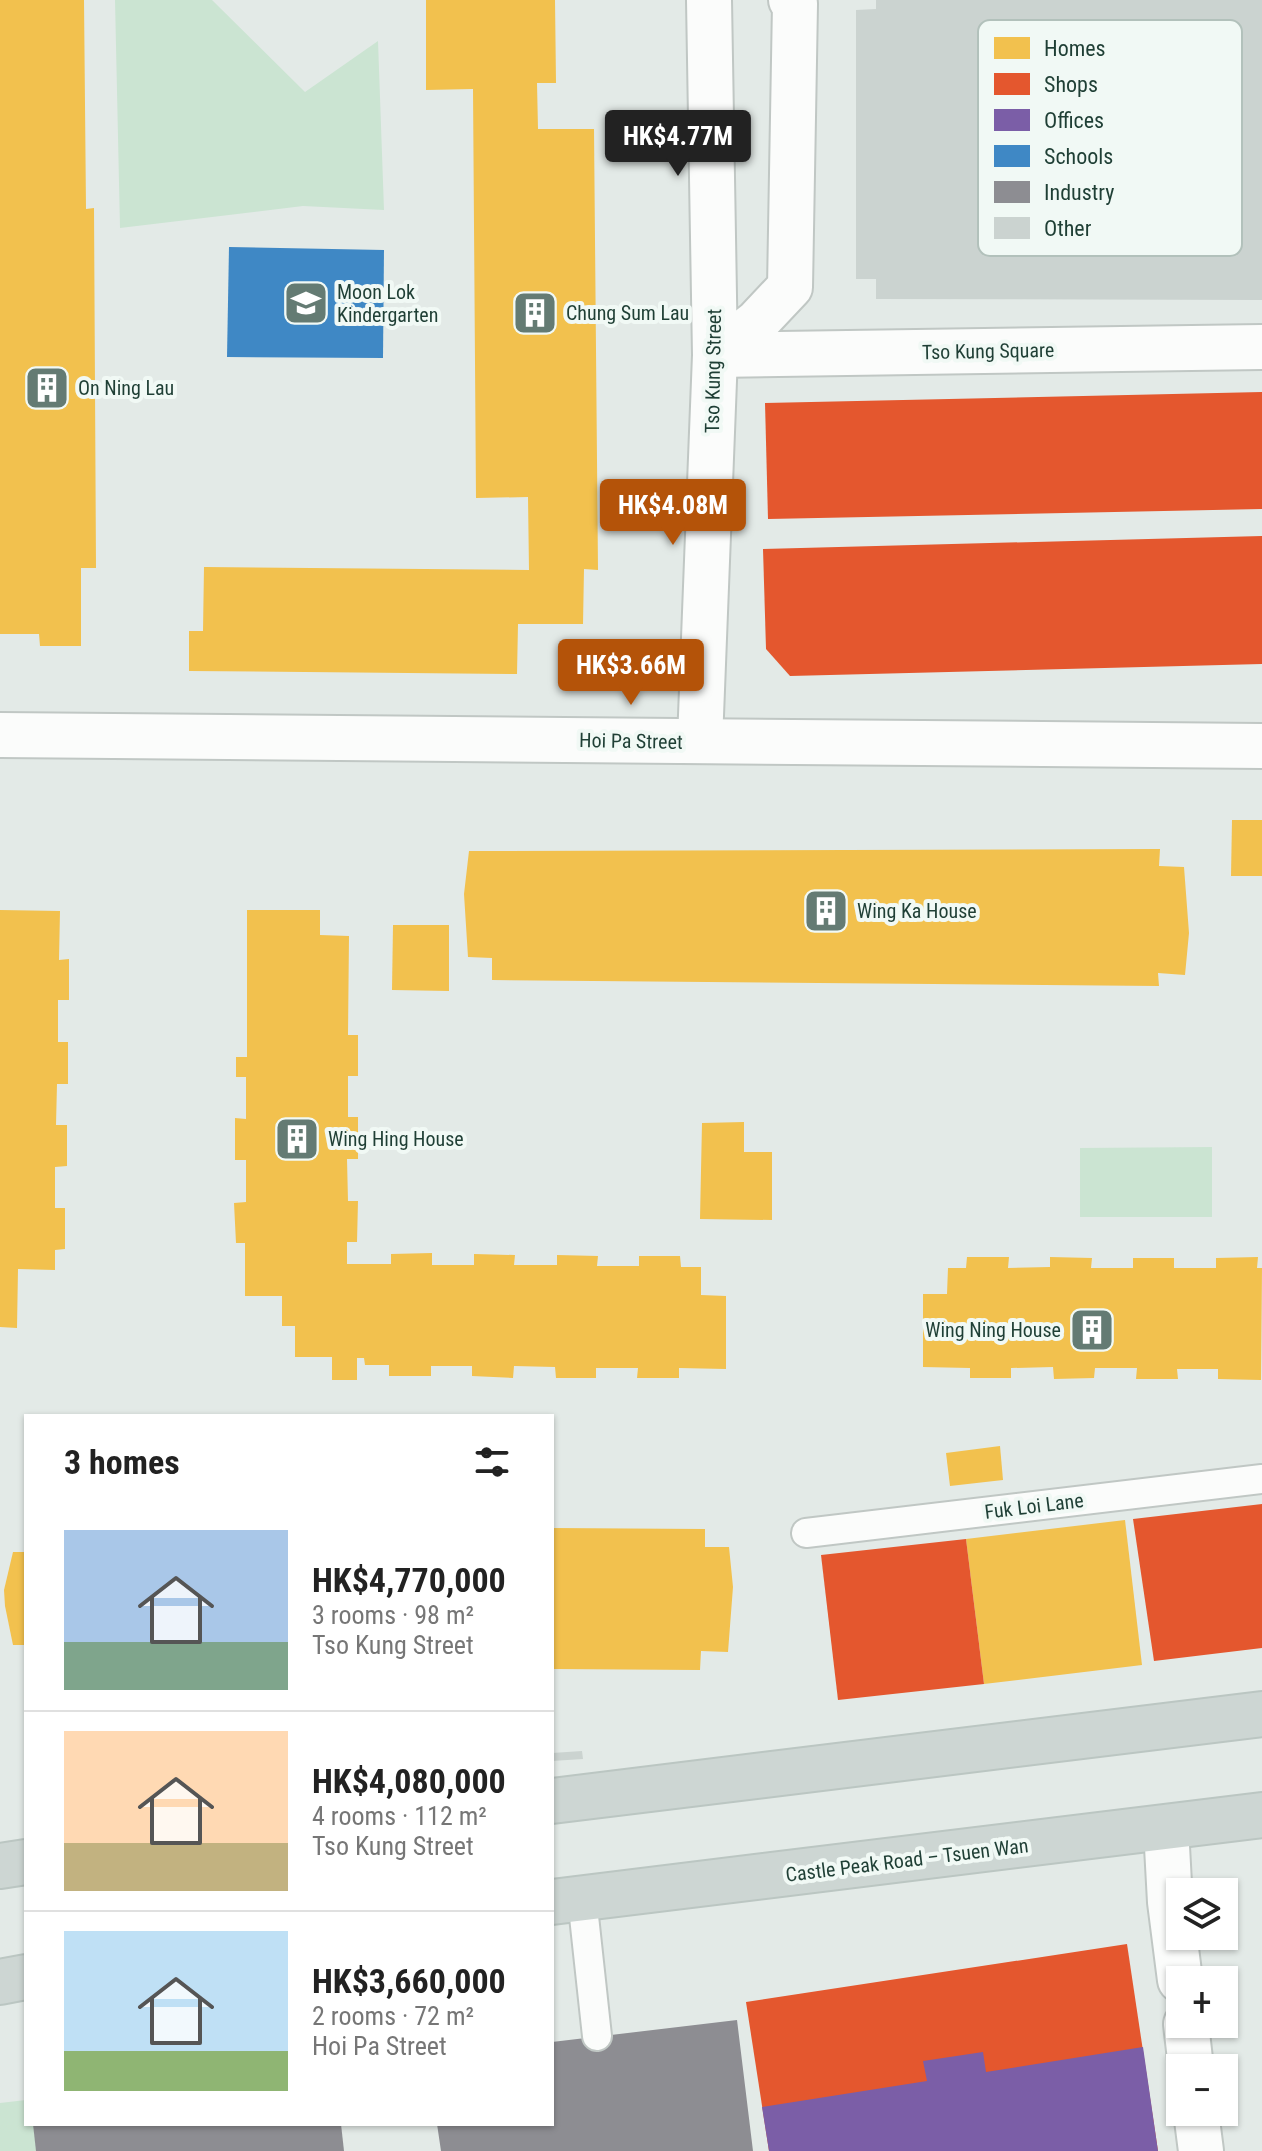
<!DOCTYPE html>
<meta charset="utf-8">
<style>
:root{--surface:#fff;--page:#f2f2f2;--text:#222;--muted:#767676;--line:#e0e0e0;--accent:#b45309}
body{margin:0;font-family:"Roboto Condensed",sans-serif;background:var(--page);color:var(--text);height:100vh;display:flex;flex-direction:column;font-size:30px;white-space:nowrap}
*{box-sizing:border-box;margin:0}
p{font-size:26px;color:var(--muted)}
.icon{flex:none;width:44px;height:44px;fill:none;stroke:currentColor;stroke-width:2;stroke-linecap:round;stroke-linejoin:round}
.map{position:relative;flex:1;overflow:hidden}
.details{position:absolute;left:24px;top:1414px;width:530px;height:712px;display:flex;flex-direction:column;background:var(--surface);border-radius:0px;box-shadow:0 2px 6px #0004}
.details>*{flex:none}
.tools{position:absolute;left:1166px;top:1878px;display:grid;gap:16px}
.tools a{display:grid;place-items:center;width:72px;height:72px;border-radius:0px;background:var(--surface);box-shadow:0 2px 6px #0004;font-size:40px}
.price{position:absolute;translate:-50% -68px;padding:0 18px;border-radius:8px;background:var(--accent);color:#fff;font-size:26px;line-height:52px;filter:drop-shadow(0 2px 4px #0008)}
.price::after{content:'';position:absolute;left:50%;top:48px;width:24px;height:18px;margin-left:-12px;background:inherit;clip-path:polygon(0 0,100% 0,50% 100%)}
.price.active{background:#222;color:#fff}
ul{padding:0;list-style:none}
li{display:flex;align-items:center;gap:24px;height:200px;padding:0 40px}
li+li{border-top:2px solid var(--line)}
li span{display:grid;place-items:center;flex:none;width:224px;height:160px;border-radius:0px;color:#555}
li>.icon{margin-inline-start:auto}
span .icon{width:96px;height:96px;fill:#fffc;stroke-width:1}
li b{font-size:34px}
h2{display:flex;justify-content:space-between;align-items:center;height:96px;padding:0 40px;font-size:34px}
.map>svg:first-child{display:block}
.green{fill:#cbe4d2}
.homes{fill:#f2c14e}
.shops{fill:#e4572e}
.offices{fill:#7b5ea7}
.schools{fill:#3f88c5}
.industry{fill:#8d8d92}
.building{fill:#cbd3d0}
.lines{fill:none;stroke-linecap:round;stroke-linejoin:round}
.lane-casing{stroke:#c0c7c4;stroke-width:32}
.street-casing{stroke:#c0c7c4;stroke-width:48}
.primary-casing{stroke:#bbc6c2;stroke-width:48}
.lane{stroke:#fbfcfb;stroke-width:28}
.street{stroke:#fbfcfb;stroke-width:44}
.primary{stroke:#cdd6d3;stroke-width:44}
.labels{text-anchor:middle;stroke-width:8;stroke-linejoin:round;paint-order:stroke}
.poi-label{font-size:20px;fill:#1f3f35;stroke:#f1f9f5;text-anchor:start}
.street-label{font-size:20px;fill:#1f3f35;stroke:#f1f9f5}
.key{fill:#f1f9f5;stroke:#b2c1bb;stroke-width:2}
.key-label{font-size:22px;fill:#1f3f35}
</style>
<div class="map">
<svg width="1262" height="2151" viewBox="0 0 1262 2151">
<rect width="100%" height="100%" fill="#e3eae7"/>
<g class="green">
<polygon points="115,0 212,0 305,92 378,41 384,210 303,206 120,228"/>
<polygon points="1212,1147 1212,1217 1080,1217 1080,1148"/>
<polygon points="26,2100 26,2124 200,2124 194,2151 0,2151 0,2103"/>
</g>
<g class="homes">
<polygon points="0,0 84,0 86,209 94,208 96,568 81,568 81,646 40,646 39,634 0,634"/>
<polygon points="426,0 555,0 556,83 537,83 538,129 594,129 598,570 584,569 583,624 518,624 517,674 189,671 189,631 203,631 204,567 529,570 528,497 476,498 473,89 426,90"/>
<polygon points="1232,820 1262,820 1262,876 1231,876"/>
<polygon points="1160,849 1159,866 1184,867 1189,933 1185,975 1158,973 1159,986 492,980 492,958 468,957 464,894 469,851"/>
<polygon points="0,910 60,911 59,960 69,959 69,1000 58,1000 58,1042 68,1042 68,1084 57,1084 56,1125 67,1125 67,1166 55,1167 55,1208 65,1208 65,1249 55,1250 55,1270 18,1269 17,1328 0,1327"/>
<polygon points="247,910 320,910 320,935 349,936 348,1035 358,1035 358,1076 348,1076 348,1117 358,1117 358,1159 347,1159 348,1201 358,1201 357,1242 347,1242 347,1264 391,1264 391,1254 432,1253 432,1265 474,1265 474,1254 515,1255 514,1265 557,1265 557,1255 598,1256 597,1266 639,1266 639,1256 680,1256 681,1267 701,1267 701,1295 726,1296 726,1369 679,1368 679,1378 637,1378 638,1368 596,1368 596,1378 556,1378 555,1367 514,1366 513,1378 472,1376 472,1366 431,1366 431,1376 389,1376 389,1365 365,1365 364,1358 357,1358 357,1380 332,1380 332,1357 295,1357 295,1326 282,1326 282,1296 245,1296 245,1243 236,1243 234,1203 246,1202 246,1160 235,1160 235,1118 246,1119 246,1077 236,1077 236,1057 247,1057"/>
<polygon points="393,925 449,925 449,991 392,990"/>
<polygon points="744,1122 744,1152 772,1152 772,1220 700,1219 702,1123"/>
<polygon points="967,1257 1009,1257 1008,1268 1050,1267 1050,1257 1092,1258 1091,1268 1133,1268 1133,1258 1174,1258 1174,1268 1216,1268 1216,1258 1258,1257 1257,1268 1262,1268 1261,1380 1218,1379 1218,1369 1177,1369 1178,1379 1136,1379 1137,1368 1095,1368 1094,1378 1054,1379 1053,1367 1011,1368 1011,1378 970,1378 970,1368 923,1367 923,1294 947,1294 948,1268 966,1268"/>
<polygon points="1000,1446 1003,1480 950,1486 946,1453"/>
<polygon points="1125,1520 1142,1665 984,1684 966,1539"/>
<polygon points="552,1528 705,1529 705,1547 729,1547 733,1587 728,1652 701,1651 700,1670 552,1669"/>
<polygon points="13,1552 26,1552 26,1645 13,1645 5,1606 4,1590"/>
</g>
<g class="shops">
<polygon points="1262,392 1262,509 768,519 765,403"/>
<polygon points="1262,536 1262,664 790,676 766,649 763,549"/>
<polygon points="1262,1504 1262,1648 1154,1661 1133,1519"/>
<polygon points="966,1539 984,1684 838,1700 821,1555"/>
<polygon points="1127,1944 1158,2151 769,2151 746,2002"/>
</g>
<polygon class="offices" points="1143,2047 1158,2151 769,2151 762,2107 927,2081 923,2061 983,2052 986,2072"/>
<polygon class="schools" points="229,247 384,250 383,358 227,357"/>
<g class="industry">
<polygon points="737,2020 753,2151 441,2151 437,2124 552,2124 552,2042"/>
<polygon points="33,2124 341,2124 344,2151 36,2151"/>
</g>
<g class="building">
<polygon points="876,0 1262,0 1262,300 876,299 876,279 856,279 856,10 876,9"/>
<polygon points="582,1751 583,1759 552,1761 552,1753"/>
</g>
<g class="lines">
<g class="lane-casing">
<g id="lane">
<polyline points="806,1533 1262,1479"/>
<polyline points="582,1898 597,2036"/>
</g>
</g>
<g class="street-casing">
<g id="street">
<polyline points="715,355 1262,347"/>
<polyline points="715,355 757,322 790,287 795,4 791,0"/>
<polyline points="0,735 1262,746"/>
<polyline points="700,741 715,355 709,0"/>
<polyline points="1166,1828 1170,1902 1180,1980"/>
<polyline points="1186,2024 1191,2068"/>
<polyline points="1196,2112 1201,2151"/>
</g>
</g>
<g class="primary-casing">
<g id="primary">
<polyline points="552,1801 1262,1714"/>
<polyline points="0,1866 26,1862"/>
<polyline points="552,1902 1262,1815"/>
<polyline points="0,1982 26,1977"/>
</g>
</g>
<use href="#lane" class="lane"/>
<use href="#street" class="street"/>
<use href="#primary" class="primary"/>
</g>
<defs>
<g id="school-square" transform="scale(2.3)"><rect x="-9" y="-9" width="18" height="18" rx="4" fill="#647b73" stroke="#f1f9f5"/><path d="M0-5L7-2L0 1L-7-2ZM-4 1L0 2.5L4 1V4Q0 6-4 4Z" fill="#fff"/></g>
<g id="building-square" transform="scale(2.3)"><rect x="-9" y="-9" width="18" height="18" rx="4" fill="#647b73" stroke="#f1f9f5"/><path d="M-4-6H4V6H1V3H-1V6H-4ZM-2.5-4.3h1.7v1.8h-1.7ZM.8-4.3h1.7v1.8H.8ZM-2.5-1h1.7V.8h-1.7ZM.8-1h1.7V.8H.8Z" fill="#fff"/></g>
</defs>
<g fill-rule="evenodd">
<use href="#school-square" x="306" y="303"/>
<use href="#building-square" x="535" y="313"/>
<use href="#building-square" x="47" y="388"/>
<use href="#building-square" x="826" y="911"/>
<use href="#building-square" x="297" y="1139"/>
<use href="#building-square" x="1092" y="1330"/>
</g>
<g class="labels">
<g class="poi-label">
<text x="337" y="299">Moon Lok<tspan x="337" dy="23">Kindergarten</tspan></text>
<text x="566" y="320">Chung Sum Lau</text>
<text x="78" y="395">On Ning Lau</text>
<text x="857" y="918">Wing Ka House</text>
<text x="328" y="1146">Wing Hing House</text>
<text x="1061" y="1337" text-anchor="end">Wing Ning House</text>
</g>
<g class="street-label">
<text transform="translate(988 351) rotate(-1)" y="7">Tso Kung Square</text>
<text transform="translate(713 371) rotate(-89)" y="7">Tso Kung Street</text>
<text transform="translate(631 741) rotate(1)" y="7">Hoi Pa Street</text>
<text transform="translate(1034 1506) rotate(-7)" y="7">Fuk Loi Lane</text>
<text transform="translate(907 1860) rotate(-7)" y="7">Castle Peak Road – Tsuen Wan</text>
</g>
</g>
<rect x="978" y="20" width="264" height="236" rx="12" class="key"/>
<rect x="994" y="37" width="36" height="22" fill="#f2c14e"/>
<rect x="994" y="73" width="36" height="22" fill="#e4572e"/>
<rect x="994" y="109" width="36" height="22" fill="#7b5ea7"/>
<rect x="994" y="145" width="36" height="22" fill="#3f88c5"/>
<rect x="994" y="181" width="36" height="22" fill="#8d8d92"/>
<rect x="994" y="217" width="36" height="22" fill="#cbd3d0"/>
<g class="key-label">
<text x="1044" y="56">Homes</text>
<text x="1044" y="92">Shops</text>
<text x="1044" y="128">Offices</text>
<text x="1044" y="164">Schools</text>
<text x="1044" y="200">Industry</text>
<text x="1044" y="236">Other</text>
</g>
</svg>
<div class="tools">
<a><svg class="icon" aria-label="layers" viewBox="0 0 24 24"><path d="M12 4l9 5-9 5-9-5zM3 14l9 5 9-5"/></svg></a>
<a>+</a>
<a>−</a>
</div>
<b class="price active" style="left:678px;top:178px">HK$4.77M</b>
<b class="price" style="left:673px;top:547px">HK$4.08M</b>
<b class="price" style="left:631px;top:707px">HK$3.66M</b>
<section class="details">
<h2>3 homes<svg class="icon" aria-label="filters" viewBox="0 0 24 24"><path d="M4 7h16M4 17h16"/><circle cx="9" cy="7" r="2"/><circle cx="15" cy="17" r="2"/></svg></h2>
<ul>
<li><span style="background:linear-gradient(#a9c7e8 70%,#7fa58c 0)"><svg class="icon" aria-label="home" viewBox="0 0 24 24"><path d="M3 11l9-7 9 7M6 9v11h12V9"/></svg></span><div><b>HK$4,770,000</b><p>3 rooms · 98 m²</p><p>Tso Kung Street</p></div></li>
<li><span style="background:linear-gradient(#ffd9b3 70%,#c2b280 0)"><svg class="icon" aria-label="home" viewBox="0 0 24 24"><path d="M3 11l9-7 9 7M6 9v11h12V9"/></svg></span><div><b>HK$4,080,000</b><p>4 rooms · 112 m²</p><p>Tso Kung Street</p></div></li>
<li><span style="background:linear-gradient(#bfe0f5 75%,#8fb573 0)"><svg class="icon" aria-label="home" viewBox="0 0 24 24"><path d="M3 11l9-7 9 7M6 9v11h12V9"/></svg></span><div><b>HK$3,660,000</b><p>2 rooms · 72 m²</p><p>Hoi Pa Street</p></div></li>
</ul>
</section>
</div>
